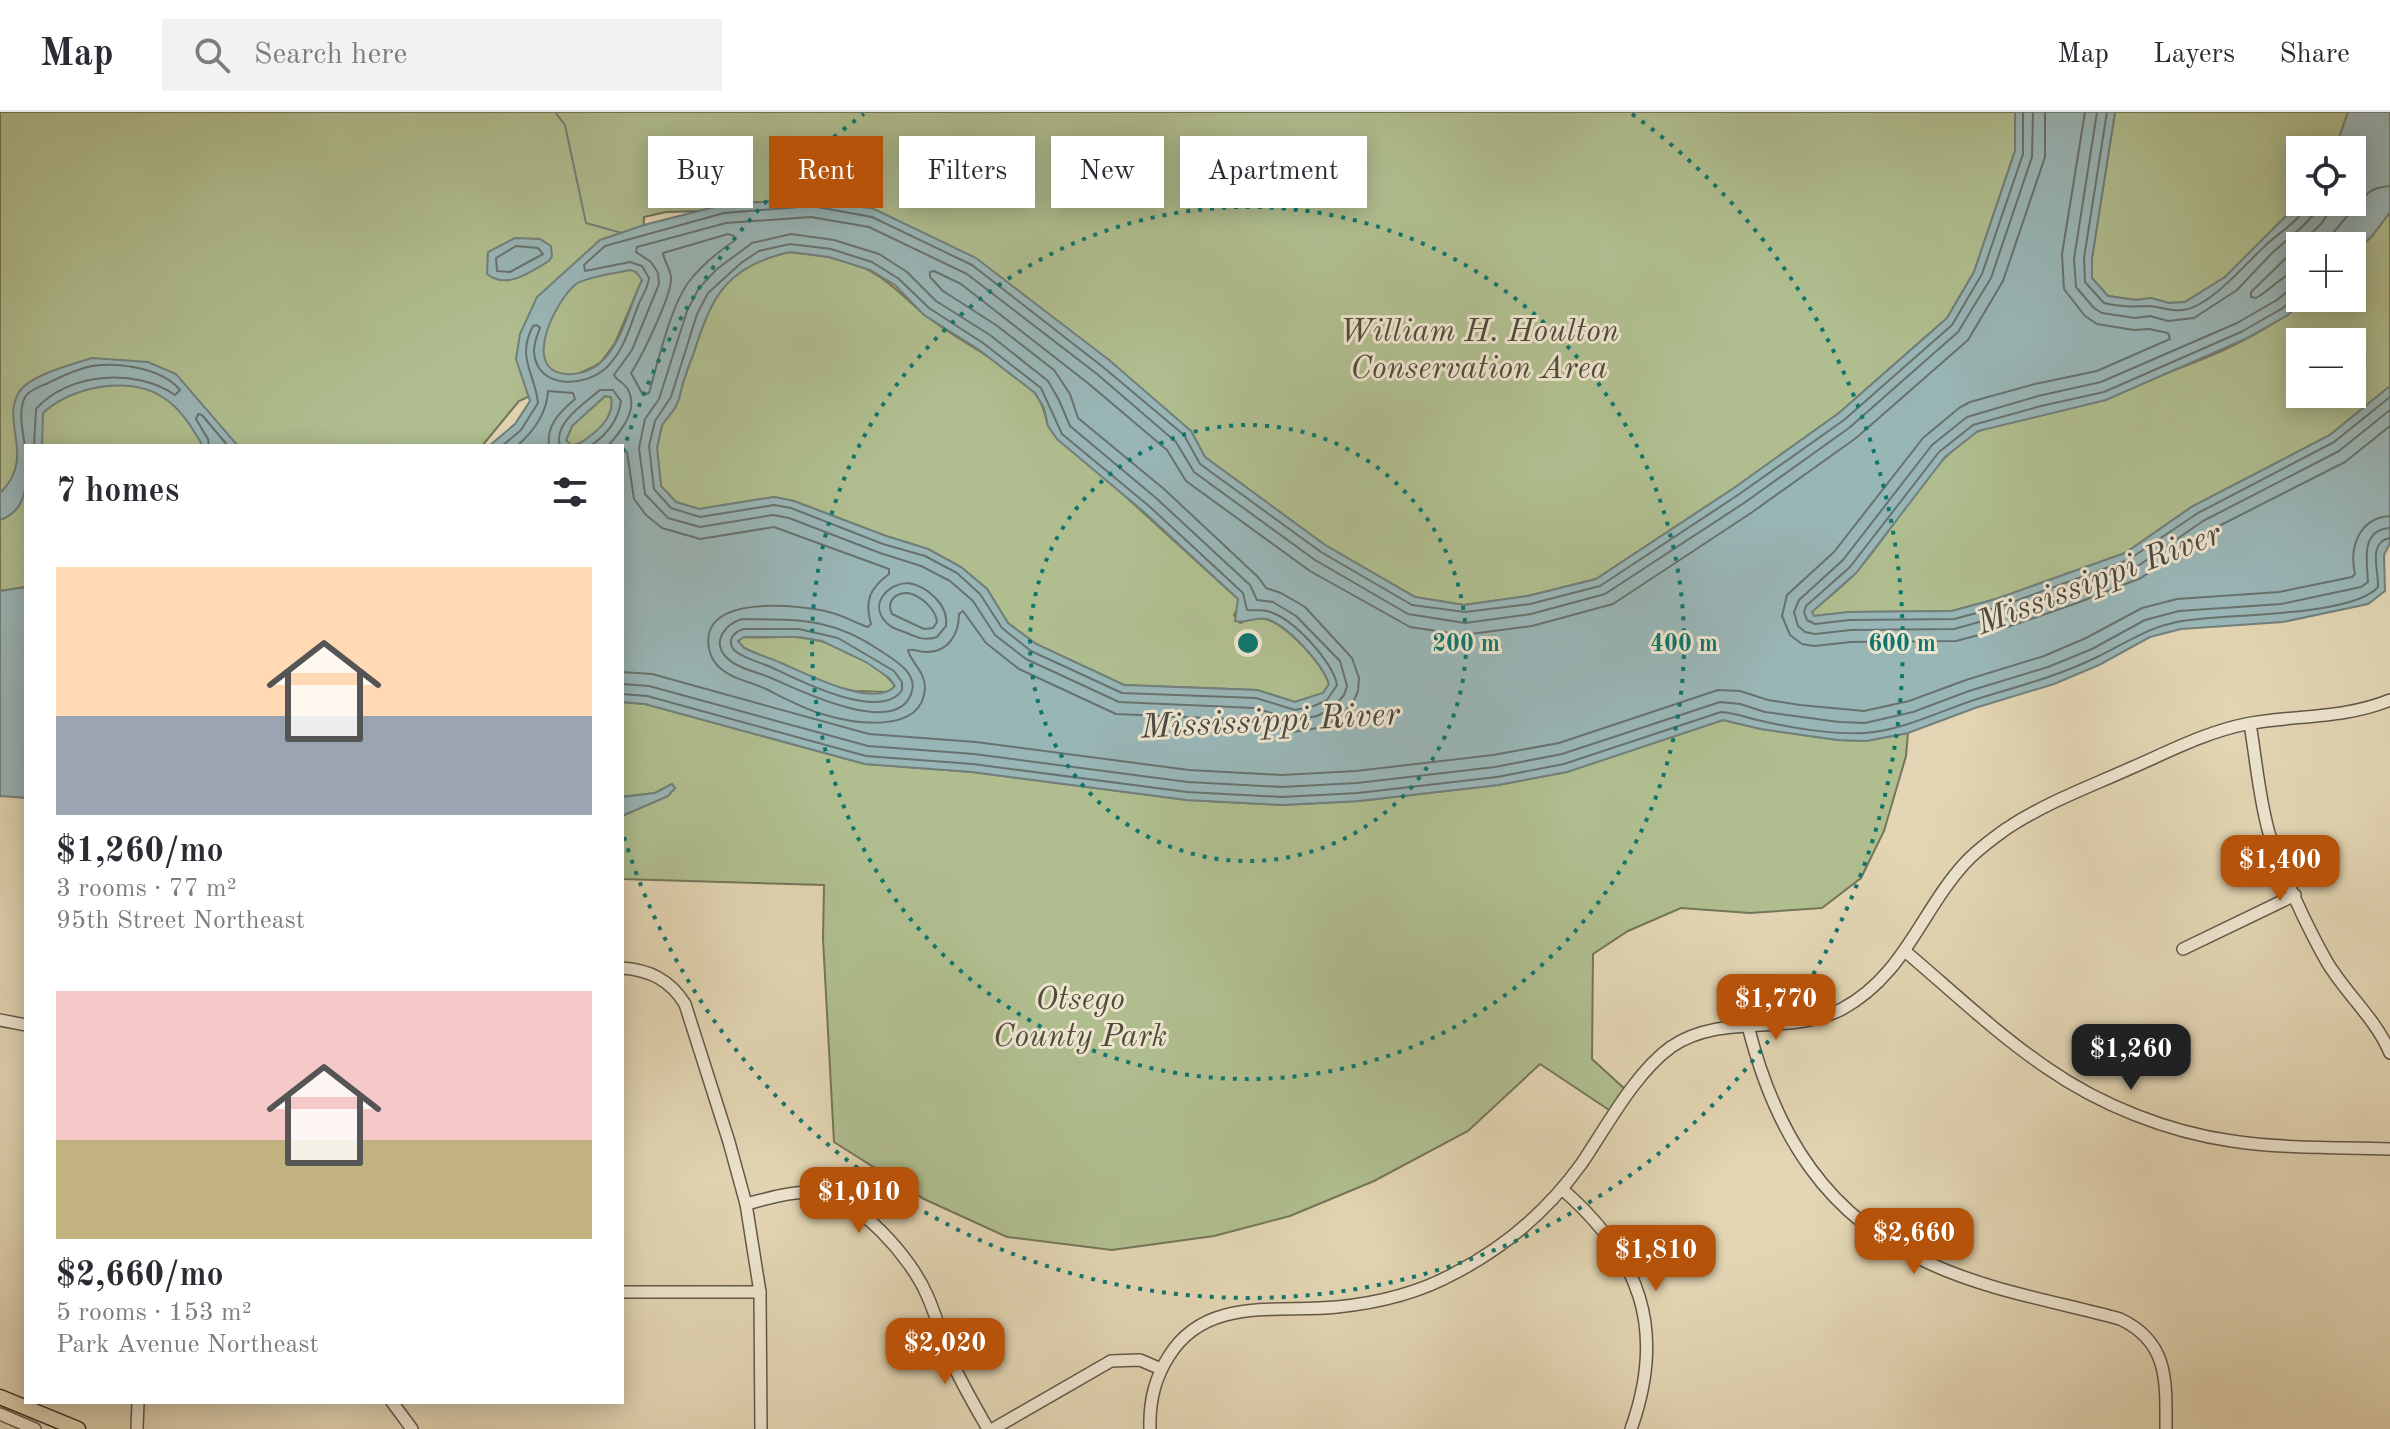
<!DOCTYPE html>
<meta charset="utf-8">
<style>
:root{--surface:#fff;--page:#f2f2f3;--text:#2b2b33;--muted:#7c7c81;--line:#e1e1e2;--accent:#b45309}
body{margin:0;font-family:"Old Standard TT",serif;background:var(--page);color:var(--text);height:100vh;display:flex;flex-direction:column;font-size:30px;white-space:nowrap}
*{box-sizing:border-box;margin:0}
p{font-size:26px;color:var(--muted)}
.icon{flex:none;width:44px;height:44px;fill:none;stroke:currentColor;stroke-width:2;stroke-linecap:round;stroke-linejoin:round}
.map{position:relative;flex:1;overflow:hidden}
.panel{position:absolute;left:24px;top:332px;width:600px;height:960px;display:flex;flex-direction:column;background:var(--surface);border-radius:0px;box-shadow:0 4px 20px #0003}
.panel>*{flex:none}
.top-card{position:absolute;left:648px;top:24px;width:760px;height:72px;display:flex;gap:16px}
.controls{position:absolute;left:2286px;top:24px;display:grid;gap:16px}
.controls a{display:grid;place-items:center;width:80px;height:80px;border-radius:0px;background:var(--surface);box-shadow:0 4px 20px #0003;font-size:40px}
.price{position:absolute;translate:-50% -68px;padding:0 18px;border-radius:16px;background:var(--accent);color:#fff;font-size:26px;line-height:52px;filter:drop-shadow(0 2px 4px #0008)}
.price::after{content:'';position:absolute;left:50%;top:48px;width:24px;height:18px;margin-left:-12px;background:inherit;clip-path:polygon(0 0,100% 0,50% 100%)}
.price.current{background:#222;color:#fff}
ul{padding:0;list-style:none}
li{display:grid;align-content:center;gap:16px;height:424px;padding:0 32px}
li span{display:grid;place-items:center;height:248px;border-radius:0px;color:#555}
li>.icon{margin-inline-start:auto}
span .icon{width:144px;height:144px;fill:#fffc;stroke-width:1}
li b{font-size:34px}
h2{display:flex;justify-content:space-between;align-items:center;height:96px;padding:0 32px;font-size:34px}
.pill{padding:0 28px;border-radius:0px;background:var(--surface);box-shadow:0 4px 20px #0003;font-size:28px;line-height:72px}
.pill.current{background:var(--accent);color:#fff}
header{display:flex;align-items:center;gap:48px;box-sizing:border-box;height:112px;padding:0 40px;background:var(--surface);border-bottom:2px solid var(--line)}
header strong{font-size:38px}
nav{display:flex;gap:44px;margin-inline-start:auto;font-size:28px}
.search{width:560px;height:72px;background:var(--page);display:flex;align-items:center;gap:20px;box-sizing:border-box;padding:0 28px;border-radius:0px;color:var(--muted);font-size:30px}
.map>svg:first-child{display:block}
.green{fill:#b0be8f;stroke:#74765a;stroke-width:2;fill-rule:evenodd}
.water{fill:#99b6b7;stroke:#72807d;stroke-width:2;fill-rule:evenodd}
.lines{fill:none;stroke-linecap:round;stroke-linejoin:round}
.shore{stroke:#68726e;stroke-width:2}
.stream{stroke:#72807d;stroke-width:2}
.minor-casing{stroke:#635849;stroke-width:14}
.major-casing{stroke:#382e26;stroke-width:17}
.minor{stroke:#ede4ce;stroke-width:11}
.major{stroke:#e3d5b3;stroke-width:14}
.ring{fill:none;stroke:#0f766e;stroke-width:4;stroke-dasharray:4 8}
.labels{text-anchor:middle;stroke-width:6;stroke-linejoin:round;paint-order:stroke}
.park-label{font-size:32px;font-style:italic;fill:#504b3b;stroke:#ede4ce}
.water-label{font-size:34px;font-style:italic;fill:#4b4943;stroke:#ede4ce}
.centre{fill:#0f766e;stroke:#ede4ce;stroke-width:4}
.ring-label{font-size:24px;text-anchor:middle;font-weight:bold;fill:#0f766e;stroke:#ede4ce;stroke-width:6;stroke-linejoin:round;paint-order:stroke}
</style>
<header>
<strong>Map</strong>
<div class="search"><svg class="icon" aria-label="search" viewBox="0 0 24 24"><circle cx="10" cy="10" r="6"/><path d="M15 15l6 6"/></svg>Search here</div>
<nav><a>Map</a><a>Layers</a><a>Share</a></nav>
</header>
<div class="map">
<svg width="2390" height="1317" viewBox="0 0 2390 1317">
<rect width="100%" height="100%" fill="#e3d5b3"/>
<filter id="stains"><feTurbulence type="fractalNoise" baseFrequency=".0025" numOctaves="4"/><feColorMatrix values="0 0 0 0 .2 0 0 0 0 .09 0 0 0 0 .02 0 0 0 .5 -.17"/></filter>
<radialGradient id="worn" r=".72"><stop offset=".6" stop-color="#630" stop-opacity="0"/><stop offset="1" stop-color="#630" stop-opacity=".3"/></radialGradient>
<g class="green">
<polygon points="0,0 2015,0 2015,39 1974,160 1947,206 1839,301 1734,376 1596,467 1528,484 1464,493 1415,485 1325,433 1205,345 1193,323 1109,248 812,86 722,93 703,99 666,100 644,105 642,168 615,231 601,250 593,255 519,289 482,334 26,334 26,475 0,479"/>
<polygon points="2115,0 2348,0 2335,38 2300,38 2300,90 2225,165 2185,190 2169,191 2151,186 2136,188 2108,184 2092,166 2092,146"/>
<path d="M2390,100V274L2330,323L2193,394L2125,441L1996,487L1952,499L1849,500L1814,504L1811,500C1826,487 1844,474 1857,459C1897,415 1924,354 1975,321C1990,312 2027,306 2045,301C2126,274 2244,244 2306,186H2352V143L2372,124ZM2300,230H2352V282H2300Z"/>
<path d="M789,140C817,143 847,146 872,160C893,171 906,188 924,202C958,230 1003,248 1034,280C1042,289 1045,302 1048,314L1238,487V496L1234,503L1240,511C1248,508 1256,505 1265,507C1287,512 1322,552 1329,572L1323,581L1295,590L1257,578L1124,573L1036,532L1008,511L987,477L961,455L928,437L886,424L794,389L774,385L699,397L676,390L661,374L657,336L662,313L675,296L679,287C682,271 688,256 694,240C712,183 727,154 789,140Z"/>
<path d="M605,284L611,285C617,305 588,335 569,333L566,328L572,314Z"/>
<path d="M744,525C761,527 778,524 795,525C829,527 874,546 895,574L889,580L855,579L831,574L744,536L738,529Z"/>
<polygon points="622,590 645,592 865,652 972,660 1187,688 1282,693 1359,689 1498,673 1566,660 1723,608 1761,617 1838,628 1866,629 1908,621 1906,644 1884,719 1861,766 1822,796 1750,801 1681,796 1628,819 1593,842 1592,947 1627,979 1612,1000 1540,952 1468,1019 1374,1069 1290,1104 1214,1124 1112,1138 1007,1125 924,1087 834,1030 823,827 824,773 622,767 622,704 668,684 675,676 672,672 655,681 622,685"/>
</g>
<g class="water">
<path d="M2015,0H2115L2092,146V166L2108,184L2136,188L2151,186L2169,191L2185,190L2225,165L2300,90H2352V38H2335L2348,0H2390V100L2372,124L2352,143V134H2300V186H2306L2288,203L2245,227L2106,288L1978,319L1945,345L1856,461L1812,500L1814,504L1849,500L1952,499L1996,487L2125,441L2193,394L2330,323L2390,274V431L2384,443L2385,479L2368,492L2283,510L2181,517L2150,525L2099,553L2054,572L1975,596L1908,621L1866,629L1838,628L1761,617L1723,608L1567,660L1498,673L1359,689L1282,693L1187,688L972,660L865,652L645,592L622,590V334H576C592,323 616,308 611,285L605,284L572,314L566,328L572,334H489L515,312L530,289L516,247L520,222L537,185L600,128L644,113L722,93L812,86L874,97L976,146L1109,248L1191,319L1205,345L1325,433L1415,485L1464,493L1528,484L1596,467L1734,376L1839,301L1947,206L1974,160L2015,39ZM790,140L829,145L870,158L895,173L924,203L978,237L1035,281L1044,296L1048,314L1057,327L1144,400L1238,487L1235,509C1245,512 1256,504 1267,507C1288,514 1323,552 1329,572L1323,581L1295,590L1257,578L1124,573L1036,532L1008,511L987,477L961,455L928,437L886,424L794,389L774,385L699,397L676,390L661,374L657,336L662,313L675,296L679,287C682,271 688,255 694,240C712,183 727,154 790,140ZM630,158L636,160L642,168C629,194 623,231 600,251C591,259 577,263 566,262C520,258 556,188 576,172C586,165 617,161 630,158ZM744,525H798L822,529L866,550L889,566L895,574C873,599 798,557 774,548C764,544 754,541 744,536L738,529Z"/>
<path d="M515,126L540,127L551,134L552,144L549,149C530,160 507,178 487,162L488,140Z"/>
<path d="M92,246L148,250L176,262L238,334H203C192,316 182,298 164,286C130,263 72,274 43,301L42,334H26C26,362 32,397 0,408V381C37,345 0,311 19,280C30,263 73,252 92,246Z"/>
<polygon points="26,475 26,686 0,684 0,479"/>
<polygon points="672,672 675,676 668,684 622,704 622,685 655,681"/>
</g>
<g class="lines">
<g class="shore">
<polyline points="2085,0 2062,142 2064,177 2085,204 2097,212 2134,218 2149,217 2168,221 2170,227 2097,259 2035,272 1970,290 1959,296 1923,326 1834,440 1787,483 1782,504 1790,523 1802,532 1814,534 1851,530 1956,529 2005,516 2077,491 2141,466 2209,419 2345,350 2390,314"/>
<polyline points="2097,0 2074,147 2076,175 2094,196 2102,201 2135,206 2150,204 2168,209 2194,206 2237,178 2272,141 2302,115 2315,101 2318,90"/>
<path d="M2107,0L2084,146L2085,170L2104,191C2119,195 2132,195 2147,194C2160,194 2170,200 2183,198C2211,194 2245,152 2265,134C2279,120 2301,109 2308,90"/>
<path d="M728,122L734,124V129C718,140 703,152 691,167C671,191 658,250 649,281L643,283L631,261C641,246 673,181 671,165C670,156 664,149 663,141Z"/>
<polygon points="791,122 834,128 879,142 907,160 936,189 990,223 1048,269 1059,288 1070,314 1156,386 1250,473 1257,488 1273,490 1296,504 1340,549 1347,574 1344,583 1333,596 1317,604 1294,608 1255,596 1119,590 1026,547 995,523 973,489 950,469 921,454 880,441 789,406 773,403 700,415 668,406 645,382 639,336 645,307 659,287 687,199 699,176 717,157 752,131"/>
<path d="M790,132L831,137L872,150L899,167L929,196L983,231L1041,276L1062,322L1149,394L1243,481L1247,498C1253,498 1261,498 1267,499C1292,505 1333,549 1337,573L1327,588L1314,594L1295,598L1256,586L1122,581L1031,539L1002,516L980,482L957,461L925,444L883,432L791,396L774,393L700,405L671,396L654,377L649,334L655,309L671,285L697,202L708,181L741,151L759,139Z"/>
<polygon points="516,134 538,136 543,142 510,160 497,159 496,146"/>
<path d="M2324,134C2327,127 2364,83 2371,79C2377,75 2383,75 2390,74"/>
<path d="M2300,157C2283,162 2272,177 2256,186L2251,185V180L2322,111L2328,101L2330,90"/>
<polyline points="2300,169 2277,188 2237,211 2101,270 2038,284 1967,305 1932,333 1843,448 1799,488 1794,500 1798,514 1805,520 1815,522 1851,518 1954,517 2001,504 2073,480 2135,456 2203,409 2339,339 2390,298"/>
<polyline points="2300,180 2283,196 2241,220 2104,280 2041,294 1973,313 1939,340 1850,455 1806,494 1804,500 1807,508 1815,512 1850,508 1954,507 1999,495 2128,448 2198,401 2334,330 2390,285"/>
<polyline points="209,334 208,327 196,307 198,302 202,303 228,334"/>
<path d="M502,334L521,318L538,291C535,261 516,246 533,214L537,213L540,216C537,223 534,233 534,240C537,279 587,275 607,255C626,236 630,212 640,189C644,181 648,175 649,166L642,154L630,150L585,159L584,153L605,134L724,101L812,94L872,105L972,153L1103,255L1184,323L1200,352L1321,440L1412,493L1465,500L1530,492L1600,474L1738,383L1844,308L1952,213L1982,162L2023,42V0"/>
<path d="M517,334C534,319 547,301 548,279L573,281L575,287C560,300 546,313 549,334"/>
<path d="M560,334C553,311 585,291 600,278H613L621,289C618,309 607,323 590,334"/>
<path d="M608,334C621,319 640,297 627,276C623,270 617,269 614,263L632,238L659,172L658,161L651,150L636,140L637,135L726,111L811,105L869,115L967,162L1097,262L1176,330L1194,360L1315,448L1408,502L1465,511L1531,502L1605,482L1744,391L1849,316L1958,220L1991,166L2032,45L2033,0"/>
<path d="M622,337L627,340L634,387L646,403L662,416L700,427L774,415L889,457V462C870,476 864,489 871,512L868,515C855,511 843,503 829,500C800,493 723,485 710,518C706,530 709,544 717,553C730,567 749,569 766,577C784,586 802,596 822,602C851,611 922,624 925,576C925,559 911,551 908,538C914,537 919,540 927,540C949,540 959,521 959,502L963,499L986,531L1019,557L1116,602L1253,608L1293,620L1318,616L1337,607L1353,591L1358,579L1359,566L1352,546L1305,495L1281,481L1266,476L1258,465L1164,377L1078,306L1070,282L1054,258L996,213L943,179L930,165V160L934,159L961,172L1089,272L1167,338L1186,369L1310,459L1410,515L1463,523L1532,514L1613,492L1751,401L1856,326L1968,228L2003,169L2045,45V0"/>
<path d="M26,341C24,325 17,300 25,285C29,278 39,275 46,272C60,265 76,257 92,254C119,250 162,256 180,278L175,283C136,256 69,260 36,297L34,334"/>
<path d="M908,471C927,474 949,493 946,514L937,525C925,529 918,526 907,521C899,518 890,516 885,509C869,491 889,471 908,471Z"/>
<path d="M908,481C920,483 936,497 937,510L933,516L924,517L892,502C886,489 895,481 908,481Z"/>
<path d="M742,507C799,508 831,505 881,539C894,548 917,560 912,579C899,629 794,576 769,565C754,559 736,556 725,544C712,528 726,512 742,507Z"/>
<path d="M744,517H799L838,526L894,559L902,570V578C881,610 800,569 775,557C761,550 747,548 735,539C726,529 733,520 744,517Z"/>
<path d="M622,560L652,562L869,622L976,630L1189,658L1282,663L1356,659L1493,643L1559,631L1718,578L1740,579L1768,588L1800,593L1864,599L1909,589L1966,568L2044,544L2086,526L2142,496L2177,487L2279,480L2352,465L2355,462C2349,435 2359,406 2390,404"/>
<path d="M622,572L649,574L868,634L974,642L1188,670L1282,675L1357,671L1495,655L1562,642L1720,590L1740,592L1765,600L1839,610L1865,611L1913,600L1969,579L2048,555L2092,537L2145,508L2179,499L2281,492L2361,475L2368,470C2367,449 2360,418 2390,416"/>
<path d="M622,582L647,584L866,644L973,652L1187,680L1282,685L1358,681L1497,665L1564,652L1721,600C1736,601 1748,606 1762,609C1791,616 1835,623 1865,621C1903,618 1938,600 1974,588C2015,575 2056,565 2095,546C2123,533 2146,516 2177,510C2219,501 2351,506 2378,475C2379,459 2367,430 2390,426"/>
</g>
<polyline class="stream" points="555,0 565,13 586,111 622,121"/>
<g class="minor-casing">
<g id="minor">
<path d="M2250,612C2256,647 2259,686 2269,721C2281,759 2307,815 2327,850C2346,882 2376,907 2390,941"/>
<polyline points="2183,837 2295,783"/>
<path d="M1906,840C1952,879 1997,922 2047,956C2100,993 2168,1020 2232,1029C2284,1037 2338,1035 2390,1037"/>
<path d="M622,856C650,858 670,868 685,892L729,1030L746,1092L760,1180L761,1317"/>
<polyline points="0,908 26,913"/>
<path d="M1748,914C1775,1021 1826,1106 1931,1152C1990,1179 2058,1190 2120,1207C2169,1230 2166,1269 2166,1317"/>
<path d="M1562,1077C1640,1145 1667,1217 1631,1317"/>
<path d="M746,1092C770,1086 794,1078 818,1081C860,1087 911,1146 927,1183C937,1205 943,1230 953,1252C963,1274 976,1296 988,1317"/>
<polyline points="622,1180 760,1180"/>
<polyline points="392,1290 412,1317"/>
<polyline points="0,1302 35,1317"/>
<polyline points="137,1317 138,1290"/>
<polyline points="993,1317 1111,1249 1140,1248 1161,1257"/>
<path d="M1150,1317C1149,1290 1154,1267 1169,1244C1206,1184 1278,1201 1337,1195C1378,1191 1419,1181 1455,1161C1505,1135 1549,1097 1582,1051C1607,1014 1635,961 1671,935C1722,900 1788,925 1842,897C1904,864 1921,799 1965,751C1977,738 1992,727 2006,717C2045,691 2089,675 2131,656C2168,640 2206,620 2246,612C2294,603 2344,607 2390,588"/>
</g>
</g>
<g class="major-casing">
<polyline id="major" points="0,1285 78,1317"/>
</g>
<use href="#minor" class="minor"/>
<use href="#major" class="major"/>
</g>
<g class="ring">
<circle cx="1248" cy="531" r="218"/>
<circle cx="1248" cy="531" r="436"/>
<path d="M623 340A654 654 0 0 1 864 2M1632 2A654 654 0 1 1 623 722"/>
</g>
<g class="labels">
<g class="park-label">
<text x="1479" y="229">William H. Houlton<tspan x="1479" dy="37">Conservation Area</tspan></text>
<text x="1080" y="897">Otsego<tspan x="1080" dy="37">County Park</tspan></text>
</g>
<g class="water-label">
<text transform="translate(2098 465) rotate(-21)" y="12">Mississippi River</text>
<text transform="translate(1270 607) rotate(-3)" y="12">Mississippi River</text>
</g>
</g>
<circle cx="1248" cy="531" r="12" class="centre"/>
<g class="ring-label">
<text x="1466" y="539">200 m</text>
<text x="1684" y="539">400 m</text>
<text x="1902" y="539">600 m</text>
</g>
<rect width="100%" height="100%" filter="url(#stains)"/>
<rect width="100%" height="100%" fill="url(#worn)"/>
</svg>
<div class="controls">
<a><svg class="icon" aria-label="locate" viewBox="0 0 24 24"><circle cx="12" cy="12" r="6"/><path d="M12 2v4M12 18v4M2 12h4M18 12h4"/></svg></a>
<a>+</a>
<a>−</a>
</div>
<b class="price" style="left:2280px;top:791px">$1,400</b>
<b class="price" style="left:1776px;top:930px">$1,770</b>
<b class="price current" style="left:2131px;top:980px">$1,260</b>
<b class="price" style="left:859px;top:1123px">$1,010</b>
<b class="price" style="left:1914px;top:1164px">$2,660</b>
<b class="price" style="left:1656px;top:1181px">$1,810</b>
<b class="price" style="left:945px;top:1274px">$2,020</b>
<div class="top-card">
<a class="pill">Buy</a>
<a class="pill current">Rent</a>
<a class="pill">Filters</a>
<a class="pill">New</a>
<a class="pill">Apartment</a>
</div>
<section class="panel">
<h2>7 homes<svg class="icon" aria-label="filters" viewBox="0 0 24 24"><path d="M4 7h16M4 17h16"/><circle cx="9" cy="7" r="2"/><circle cx="15" cy="17" r="2"/></svg></h2>
<ul>
<li><span style="background:linear-gradient(#ffd9b3 60%,#9aa5b1 0)"><svg class="icon" aria-label="home" viewBox="0 0 24 24"><path d="M3 11l9-7 9 7M6 9v11h12V9"/></svg></span><div><b>$1,260/mo</b><p>3 rooms · 77 m²</p><p>95th Street Northeast</p></div></li>
<li><span style="background:linear-gradient(#f6c9c9 60%,#c2b280 0)"><svg class="icon" aria-label="home" viewBox="0 0 24 24"><path d="M3 11l9-7 9 7M6 9v11h12V9"/></svg></span><div><b>$2,660/mo</b><p>5 rooms · 153 m²</p><p>Park Avenue Northeast</p></div></li>
</ul>
</section>
</div>
